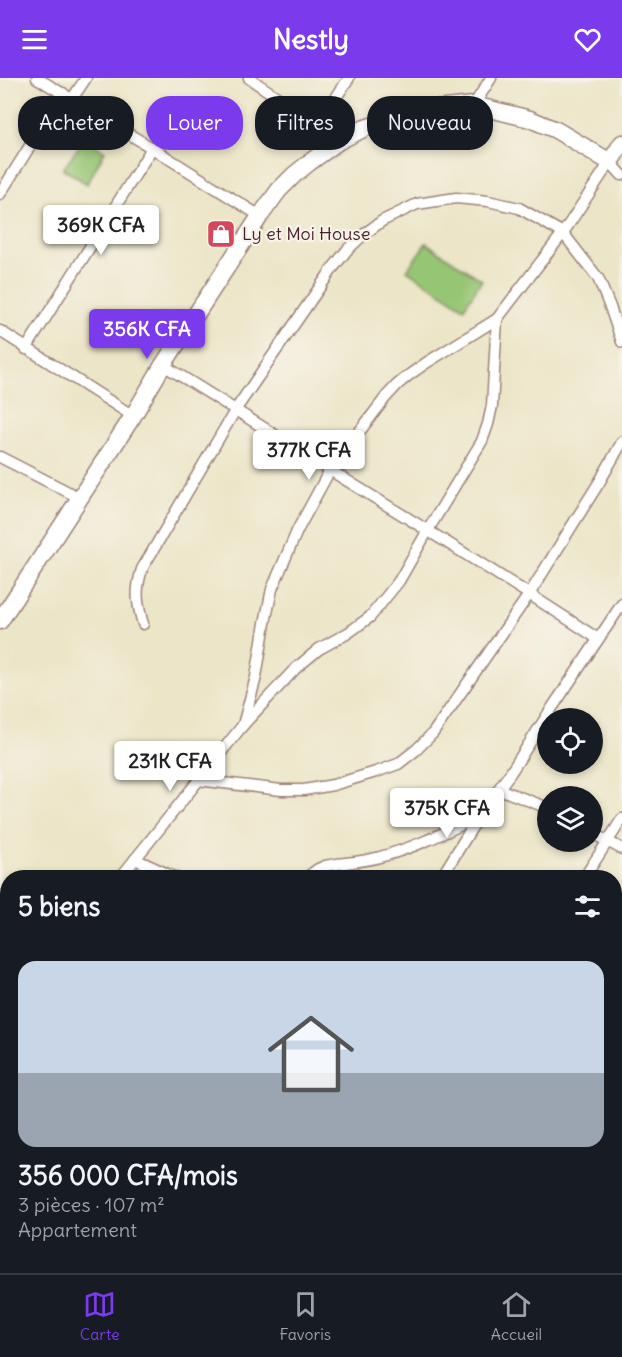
<!DOCTYPE html>
<html lang="fr">
<meta charset="utf-8">
<style>
:root{--surface:#171b24;--page:#242831;--text:#f1f3f6;--muted:#9ea1a6;--line:#363941;--accent:#7c3aed}
body{margin:0;font-family:Delius,sans-serif;background:var(--page);color:var(--text);height:100vh;display:flex;flex-direction:column;font-size:22px;white-space:nowrap}
*{box-sizing:border-box;margin:0}
p{font-size:20px;color:var(--muted)}
.icon{flex:none;width:33px;height:33px;fill:none;stroke:currentColor;stroke-width:2;stroke-linecap:round;stroke-linejoin:round}
.map{position:relative;flex:1;overflow:hidden}
.side{position:absolute;left:0px;top:792px;width:622px;height:404px;display:flex;flex-direction:column;background:var(--surface);border-radius:24px 24px 0 0;box-shadow:0 3px 9px #0003}
.side>*{flex:none}
.banner{position:absolute;left:18px;top:18px;width:586px;height:54px;display:flex;gap:12px}
.tools{position:absolute;left:537px;top:630px;display:grid;gap:12px}
.tools a{display:grid;place-items:center;width:66px;height:66px;border-radius:50%;background:var(--surface);box-shadow:0 3px 9px #0003;font-size:30px}
.price{position:absolute;translate:-50% -51px;padding:0 14px;border-radius:6px;background:#fff;color:#222;font-size:20px;line-height:39px;filter:drop-shadow(0 2px 3px #0008)}
.price::after{content:'';position:absolute;left:50%;top:36px;width:18px;height:14px;margin-left:-9px;background:inherit;clip-path:polygon(0 0,100% 0,50% 100%)}
.price.current{background:var(--accent);color:#fff}
ul{padding:0;list-style:none}
li{display:grid;align-content:center;gap:12px;height:318px;padding:0 18px}
li span{display:grid;place-items:center;height:186px;border-radius:18px;color:#555}
li>.icon{margin-inline-start:auto}
span .icon{width:108px;height:108px;fill:#fffc;stroke-width:1}
li b{font-size:26px}
h2{display:flex;justify-content:space-between;align-items:center;height:72px;padding:0 18px;font-size:26px}
.tag{padding:0 21px;border-radius:24px;background:var(--surface);box-shadow:0 3px 9px #0003;font-size:21px;line-height:54px}
.tag.current{background:var(--accent);color:#fff}
header{display:flex;justify-content:space-between;align-items:center;height:78px;padding:0 18px;background:var(--accent);color:#fff;font-size:27px;font-weight:700}
.tab-bar{display:flex;justify-content:space-around;align-items:center;height:84px;border-top:2px solid var(--line);background:var(--surface);font-size:16px;color:var(--muted)}
.tab-bar a{display:grid;justify-items:center;gap:3px}
.tab-bar .current{color:var(--accent)}
.map>svg:first-child{display:block}
.green{fill:#96c573;stroke:#70724f;stroke-width:1.5}
.lines{fill:none;stroke-linecap:round;stroke-linejoin:round}
.street-casing{stroke:#9b8279;stroke-width:13}
.secondary-casing{stroke:#9b8279;stroke-width:19}
.street{stroke:#fff;stroke-width:10}
.secondary{stroke:#fff;stroke-width:16}
.labels{text-anchor:middle;stroke-width:4.5;stroke-linejoin:round;paint-order:stroke}
.poi-label{font-size:18px;fill:#4a1f2b;stroke:#f7f3e8;text-anchor:start}
</style>
<header><svg class="icon" aria-label="menu" viewBox="0 0 24 24"><path d="M4 6h16M4 12h16M4 18h16"/></svg>Nestly<svg class="icon" aria-label="heart" viewBox="0 0 24 24"><path d="M12 20l-8-8c-3-5 5-10 8-4 3-6 11-1 8 4z"/></svg></header>
<div class="map">
<svg width="622" height="1195" viewBox="0 0 622 1195">
<rect width="100%" height="100%" fill="#f7f3e8"/>
<filter id="ink" filterUnits="userSpaceOnUse"><feTurbulence type="fractalNoise" baseFrequency=".0167" numOctaves="2"/><feDisplacementMap in="SourceGraphic" scale="12" xChannelSelector="R" yChannelSelector="G"/><feConvolveMatrix kernelMatrix="1 2 1 2 8 2 1 2 1" color-interpolation-filters="sRGB"/></filter>
<filter id="wash" filterUnits="userSpaceOnUse"><feTurbulence type="fractalNoise" baseFrequency=".008" numOctaves="4" result="noise"/><feDisplacementMap in="SourceGraphic" scale="24" xChannelSelector="R" yChannelSelector="G"/><feGaussianBlur stdDeviation="1.35" result="paint"/><feColorMatrix in="noise" values="0 0 0 0 0 0 0 0 0 0 0 0 0 0 0 0 0 1.4 0 .05"/><feComposite in="paint" operator="in"/></filter>
<g filter="url(#wash)">
<rect width="100%" height="100%" fill="#ece5c7"/>
<g class="green">
<polygon points="84,61 105,73 87,106 63,91"/>
<polygon points="426,165 482,202 464,230 407,192"/>
</g>
</g>
<g filter="url(#ink)">
<g class="lines">
<g class="street-casing">
<g id="street">
<polyline points="37,0 152,70 260,138"/>
<polyline points="249,0 318,47 339,63"/>
<polyline points="72,21 86,0"/>
<polyline points="474,27 491,0"/>
<polyline points="318,47 349,0"/>
<polyline points="0,116 63,15"/>
<polyline points="0,253 133,338"/>
<polyline points="26,271 152,70"/>
<path d="M163,287C221,322 276,358 333,394C422,449 511,503 598,561"/>
<polyline points="0,379 80,420"/>
<path d="M143,546C137,525 135,513 142,491L236,331L333,190L347,172L363,157L382,143L417,126L456,120L488,123L519,130L563,155L598,200L610,229L622,264"/>
<polyline points="243,647 256,599 265,545 272,511 298,451 330,392 386,319 397,307 409,297 426,285 497,241 563,155 610,84 622,97"/>
<polyline points="198,702 281,712 304,712 333,707 376,694 398,686 416,672 433,655 530,515 600,403 622,364"/>
<polyline points="499,711 548,730"/>
<polyline points="592,755 622,771"/>
<polyline points="135,781 176,800"/>
<polyline points="120,800 243,647 295,591 319,571 348,555 370,539 399,503 428,452 482,363 488,346 492,328 497,241"/>
<path d="M306,800L318,791L325,788C342,785 360,784 376,780C412,771 444,755 477,739"/>
<polyline points="441,800 479,738 511,694 552,630 622,526"/>
<polyline points="584,800 622,741"/>
<polyline points="0,862 8,880"/>
<polyline points="615,885 622,890"/>
<polyline points="0,895 8,900"/>
<polyline points="0,979 8,967"/>
<polyline points="615,1015 622,1019"/>
<polyline points="615,1145 622,1150"/>
<polyline points="55,1195 60,1188"/>
<polyline points="193,1195 197,1188"/>
<polyline points="332,1195 336,1188"/>
<polyline points="456,1195 461,1188"/>
<polyline points="584,1195 588,1188"/>
</g>
</g>
<g class="secondary-casing">
<polyline id="secondary" points="0,543 133,338 163,287 260,138 279,112 294,97 310,84 339,63 365,50 389,42 417,33 474,27 530,41 556,52 610,84 622,65"/>
</g>
<use href="#street" class="street"/>
<use href="#secondary" class="secondary"/>
</g>
</g>
<defs>
<g id="shop-square" transform="scale(1.5)"><rect x="-9" y="-9" width="18" height="18" rx="4" fill="#d1495b" stroke="#f7f3e8"/><path d="M-5-2.5h2.3a2.7 3.5 0 0 1 5.4 0H5L5.5 6h-11ZM-1.5-2.5h3a1.5 2.3 0 0 0-3 0Z" fill="#fff"/></g>
</defs>
<g fill-rule="evenodd">
<use href="#shop-square" x="221" y="156"/>
</g>
<g class="labels">
<g class="poi-label">
<text x="242" y="162">Ly et Moi House</text>
</g>
</g>
</svg>
<div class="tools">
<a><svg class="icon" aria-label="locate" viewBox="0 0 24 24"><circle cx="12" cy="12" r="6"/><path d="M12 2v4M12 18v4M2 12h4M18 12h4"/></svg></a>
<a><svg class="icon" aria-label="layers" viewBox="0 0 24 24"><path d="M12 4l9 5-9 5-9-5zM3 14l9 5 9-5"/></svg></a>
</div>
<b class="price" style="left:101px;top:178px">369K CFA</b>
<b class="price current" style="left:147px;top:282px">356K CFA</b>
<b class="price" style="left:309px;top:403px">377K CFA</b>
<b class="price" style="left:170px;top:714px">231K CFA</b>
<b class="price" style="left:447px;top:761px">375K CFA</b>
<div class="banner">
<a class="tag">Acheter</a>
<a class="tag current">Louer</a>
<a class="tag">Filtres</a>
<a class="tag">Nouveau</a>
</div>
<section class="side">
<h2>5 biens<svg class="icon" aria-label="filters" viewBox="0 0 24 24"><path d="M4 7h16M4 17h16"/><circle cx="9" cy="7" r="2"/><circle cx="15" cy="17" r="2"/></svg></h2>
<ul>
<li><span style="background:linear-gradient(#c9d6e8 60%,#9aa5b1 0)"><svg class="icon" aria-label="home" viewBox="0 0 24 24"><path d="M3 11l9-7 9 7M6 9v11h12V9"/></svg></span><div><b>356 000 CFA/mois</b><p>3 pièces · 107 m²</p><p>Appartement</p></div></li>
</ul>
</section>
</div>
<nav class="tab-bar">
<a class="current"><svg class="icon" aria-label="map" viewBox="0 0 24 24"><path d="M3 6l6-2 6 2 6-2v14l-6 2-6-2-6 2zM9 4v14M15 6v14"/></svg>Carte</a>
<a><svg class="icon" aria-label="saved" viewBox="0 0 24 24"><path d="M7 4h10v16l-5-4-5 4z"/></svg>Favoris</a>
<a><svg class="icon" aria-label="home" viewBox="0 0 24 24"><path d="M3 11l9-7 9 7M6 9v11h12V9"/></svg>Accueil</a>
</nav>
